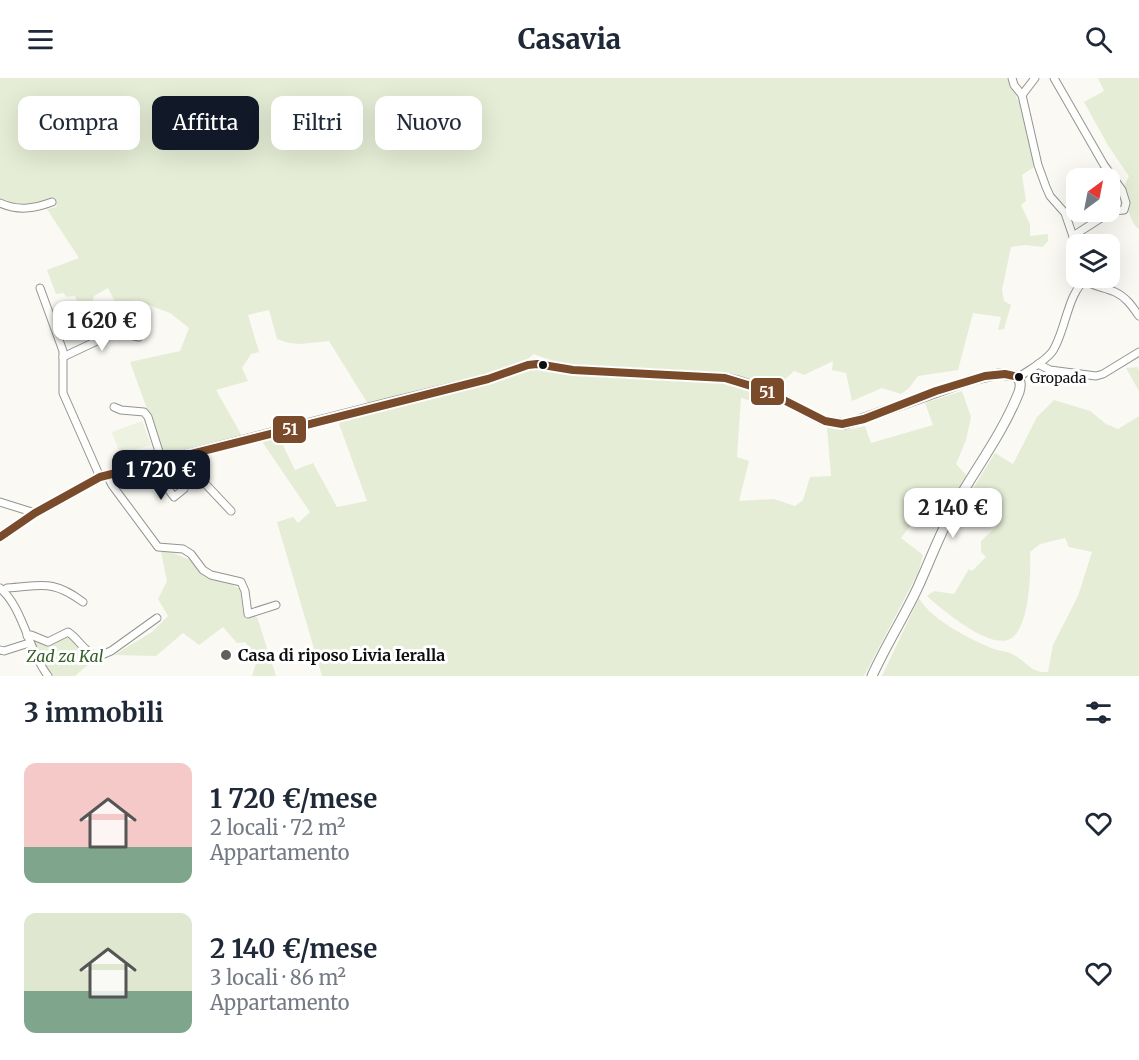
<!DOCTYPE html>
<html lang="it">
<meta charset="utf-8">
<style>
:root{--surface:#fff;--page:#f2f2f3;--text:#1f2937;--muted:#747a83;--accent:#111827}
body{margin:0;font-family:Merriweather,serif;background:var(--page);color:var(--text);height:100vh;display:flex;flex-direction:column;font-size:22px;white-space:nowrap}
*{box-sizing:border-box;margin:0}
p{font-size:20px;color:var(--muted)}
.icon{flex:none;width:33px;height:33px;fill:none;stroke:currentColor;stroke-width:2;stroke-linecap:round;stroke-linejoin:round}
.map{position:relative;height:598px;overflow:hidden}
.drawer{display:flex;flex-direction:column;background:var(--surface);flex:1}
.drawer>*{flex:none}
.banner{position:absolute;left:18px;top:18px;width:600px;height:54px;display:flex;gap:12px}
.needle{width:39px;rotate:32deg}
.tools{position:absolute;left:1066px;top:90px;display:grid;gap:12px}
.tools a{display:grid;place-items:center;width:54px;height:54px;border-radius:12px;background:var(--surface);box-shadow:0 6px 24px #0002;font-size:30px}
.price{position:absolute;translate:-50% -51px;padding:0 14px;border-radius:12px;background:#fff;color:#222;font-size:20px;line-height:39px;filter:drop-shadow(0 2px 3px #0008)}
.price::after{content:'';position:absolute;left:50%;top:36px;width:18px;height:14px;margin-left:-9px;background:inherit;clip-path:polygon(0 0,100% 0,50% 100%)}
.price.current{background:var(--accent);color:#fff}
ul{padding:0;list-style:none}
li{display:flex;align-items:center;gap:18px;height:150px;padding:0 24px}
li span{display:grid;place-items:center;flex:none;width:168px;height:120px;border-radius:12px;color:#555}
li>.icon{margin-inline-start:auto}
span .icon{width:72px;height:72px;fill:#fffc;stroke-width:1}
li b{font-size:26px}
h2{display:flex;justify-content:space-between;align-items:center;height:72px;padding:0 24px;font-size:26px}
.pill{padding:0 21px;border-radius:12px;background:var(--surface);box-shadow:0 6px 24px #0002;font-size:21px;line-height:54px}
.pill.current{background:var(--accent);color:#fff}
header{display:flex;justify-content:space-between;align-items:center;height:78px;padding:0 24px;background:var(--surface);font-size:27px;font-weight:800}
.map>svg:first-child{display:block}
.green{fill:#e5edd6}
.pitch{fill:#eef2e0}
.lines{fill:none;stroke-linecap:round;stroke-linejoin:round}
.minor-casing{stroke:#949492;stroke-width:9}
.tertiary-casing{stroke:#949492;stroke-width:11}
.minor{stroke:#fefefd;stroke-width:7}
.tertiary{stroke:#fefefd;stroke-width:9}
.bus-1-casing{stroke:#fff;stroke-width:12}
.bus-1{stroke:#7a4b2a;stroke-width:8}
.bus-dot{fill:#0e0e0e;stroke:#fff;stroke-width:2}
.poi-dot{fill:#61605e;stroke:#fff;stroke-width:2}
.labels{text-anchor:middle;stroke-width:6;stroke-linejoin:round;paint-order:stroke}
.bus-label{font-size:14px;fill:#0e0e0e;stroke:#fff;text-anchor:start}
.poi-label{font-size:16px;font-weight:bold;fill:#0e0e0e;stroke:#fff;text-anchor:start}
.park-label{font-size:16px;font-style:italic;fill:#355e26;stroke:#fff}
.line-badge{stroke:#fff;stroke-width:2}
.badge-label{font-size:16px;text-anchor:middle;font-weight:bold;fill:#fff}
</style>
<header><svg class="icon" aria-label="menu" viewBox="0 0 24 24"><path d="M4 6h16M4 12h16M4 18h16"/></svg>Casavia<svg class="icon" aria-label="search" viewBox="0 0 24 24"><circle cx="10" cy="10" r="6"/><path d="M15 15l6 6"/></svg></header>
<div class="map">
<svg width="1139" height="598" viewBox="0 0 1139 598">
<rect width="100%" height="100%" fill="#faf9f4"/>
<g class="green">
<path d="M0,0H1007L1023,32L1034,89L1022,97L1026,123L1021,127L1030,146V158L1048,156V163L1043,169L1025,167L1011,169L1002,212L1004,223L1011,227L1004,251L998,252L1001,239L973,235L958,292L918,298L909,310L901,316L882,310L852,323L846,295L832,292L833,283L804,297L794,293L782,304L779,314L741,300L569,288L533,276C517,298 400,318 368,326L329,263L301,266L289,265L277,261L269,232L248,237L259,274L251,276L242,290L248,303L216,312L242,358L166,378L163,375L130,284L180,273L189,250L170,235L136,222L119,232L108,210L94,218L92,227L82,237L75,218L67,219L63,215L56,216L47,192L79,180L47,131L57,129L53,120C35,130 19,129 0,121Z"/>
<path d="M1098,0H1139V151C1126,141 1128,120 1125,106L1129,98L1109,69L1084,24L1104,13Z"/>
<polygon points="1137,289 1139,292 1139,313 1126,290"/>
<polygon points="534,291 571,295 725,304 749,309 772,321 772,329 741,320 737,379 749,383 739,423 774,421 795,428 803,422 810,399 831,398 827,349 852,351 865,348 871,365 933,347 925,325 962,313 971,339 966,362 956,386 968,399 951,426 935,416 901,460 923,477 918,495 864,598 322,598 277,444 293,439 298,445 310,434 261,362 279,359 295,392 313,385 337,429 367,423 338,343 498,302"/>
<path d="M1054,322L1090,333L1106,346L1118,351L1139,338V598H882L919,520C930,541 971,562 994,571C1000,573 1007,573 1012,576C1027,583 1030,595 1048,594L1053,567L1078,518L1092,474L1069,469L1065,460L1040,466L1030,474C1031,493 1030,551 1010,561C990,572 941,531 927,518L934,513L954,516L969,491L972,493L986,479L981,474V463L998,447L983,420L969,417L995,375L1013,386L1037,339Z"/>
<polygon points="161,474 171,474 190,482 205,499 227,504 240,511 243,534 246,540 257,539 276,598 252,598 258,579 245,564 237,565 223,549 199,567 183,555 156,578 114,577 152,554 168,538 158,521 167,503"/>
<polygon points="68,554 97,579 75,598 48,598 31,557 42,562"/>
</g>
<polygon class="pitch" points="142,343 151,367 120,376 112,354"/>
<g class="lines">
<g class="minor-casing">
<g id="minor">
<polyline points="1012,0 1014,7 1022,17 1038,87 1046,109 1050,118 1065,135 1077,170"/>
<polyline points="1054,0 1104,87 1122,112 1126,125 1124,132 1112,133 1073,158"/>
<polyline points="1022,17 1035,0"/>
<path d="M0,125C18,133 33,131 52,124"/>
<path d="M1084,202C1094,209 1104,209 1115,214C1126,219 1132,228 1139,238"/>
<polyline points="40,210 63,273 63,315 100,399"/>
<polyline points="63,279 116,254 139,259"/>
<polyline points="1038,286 1050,292 1096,298 1103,296 1139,274"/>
<path d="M1019,299C1030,291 1043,285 1052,274C1066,254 1067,213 1088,200"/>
<polyline points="114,329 121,332 144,334 148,339 162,383"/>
<polyline points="180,379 231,433"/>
<polyline points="150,386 174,419 184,411"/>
<polyline points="107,397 112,407 158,469 183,471 191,476 203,492 211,497 241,504 245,513 248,536 276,527"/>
<polyline points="0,424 35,435"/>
<path d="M0,510C24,531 28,572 48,598"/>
<path d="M3,513L7,510C42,508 52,501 83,524"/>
<path d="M27,558L31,557L48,564L68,554C80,562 81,571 97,579L111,573L157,540"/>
<polyline points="0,572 4,573 29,565"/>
</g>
</g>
<g class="tertiary-casing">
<path id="tertiary" d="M0,459L35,435L100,399L392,324L488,301L528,287L537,286L573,292L725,300C761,307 792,327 825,343L845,346L856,343L971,302L999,296L1016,298C1021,303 1021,307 1019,314C1004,352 981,383 961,417C943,447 932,478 918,509C904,539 886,567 872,598"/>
</g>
<use href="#minor" class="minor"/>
<use href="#tertiary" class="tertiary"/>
<g class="bus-1-casing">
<polyline id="bus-1" points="0,459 35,435 100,399 488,301 528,287 537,286 573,292 725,300 764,312 825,343 842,346 864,341 936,313 985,298 1005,296 1019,299"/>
</g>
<use href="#bus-1" class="bus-1"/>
</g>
<g class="bus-dot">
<circle cx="543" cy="287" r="5"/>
<circle cx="1019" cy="299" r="5"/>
</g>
<circle class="poi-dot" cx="226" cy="577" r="6"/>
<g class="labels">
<g class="bus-label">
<text x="1030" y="305">Gropada</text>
</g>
<g class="poi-label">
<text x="238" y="583">Casa di riposo Livia Ieralla</text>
</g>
<g class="park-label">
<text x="65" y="584">Zad za Kal</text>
</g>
</g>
<g class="line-badge">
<rect x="750" y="299" width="35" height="29" rx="6" fill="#7a4b2a"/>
<rect x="272" y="337" width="35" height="29" rx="6" fill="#7a4b2a"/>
</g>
<g class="badge-label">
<text x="767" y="320">51</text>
<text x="290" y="357">51</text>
</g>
</svg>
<div class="tools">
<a><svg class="needle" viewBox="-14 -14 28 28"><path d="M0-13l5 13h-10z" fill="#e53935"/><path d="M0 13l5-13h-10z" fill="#747a83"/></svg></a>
<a><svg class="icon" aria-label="layers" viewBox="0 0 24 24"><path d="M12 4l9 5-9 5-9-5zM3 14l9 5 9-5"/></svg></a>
</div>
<b class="price" style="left:102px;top:274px">1 620 €</b>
<b class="price current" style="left:161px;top:423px">1 720 €</b>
<b class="price" style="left:953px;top:461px">2 140 €</b>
<div class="banner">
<a class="pill">Compra</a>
<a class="pill current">Affitta</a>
<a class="pill">Filtri</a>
<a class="pill">Nuovo</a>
</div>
</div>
<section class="drawer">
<h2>3 immobili<svg class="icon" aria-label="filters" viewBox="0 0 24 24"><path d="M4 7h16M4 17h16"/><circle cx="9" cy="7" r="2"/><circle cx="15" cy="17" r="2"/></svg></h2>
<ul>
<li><span style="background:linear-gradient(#f6c9c9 70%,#7fa58c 0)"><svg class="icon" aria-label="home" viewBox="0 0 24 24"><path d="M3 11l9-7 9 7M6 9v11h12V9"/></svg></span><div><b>1 720 €/mese</b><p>2 locali · 72 m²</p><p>Appartamento</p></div><svg class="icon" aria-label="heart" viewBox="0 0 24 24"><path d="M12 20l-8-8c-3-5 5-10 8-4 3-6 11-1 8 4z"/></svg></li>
<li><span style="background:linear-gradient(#dfe7d0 65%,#7fa58c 0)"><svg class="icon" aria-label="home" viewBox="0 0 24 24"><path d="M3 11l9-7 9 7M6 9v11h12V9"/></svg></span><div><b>2 140 €/mese</b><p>3 locali · 86 m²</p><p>Appartamento</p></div><svg class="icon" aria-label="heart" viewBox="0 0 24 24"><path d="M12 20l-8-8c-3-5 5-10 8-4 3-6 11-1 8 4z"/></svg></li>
</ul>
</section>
